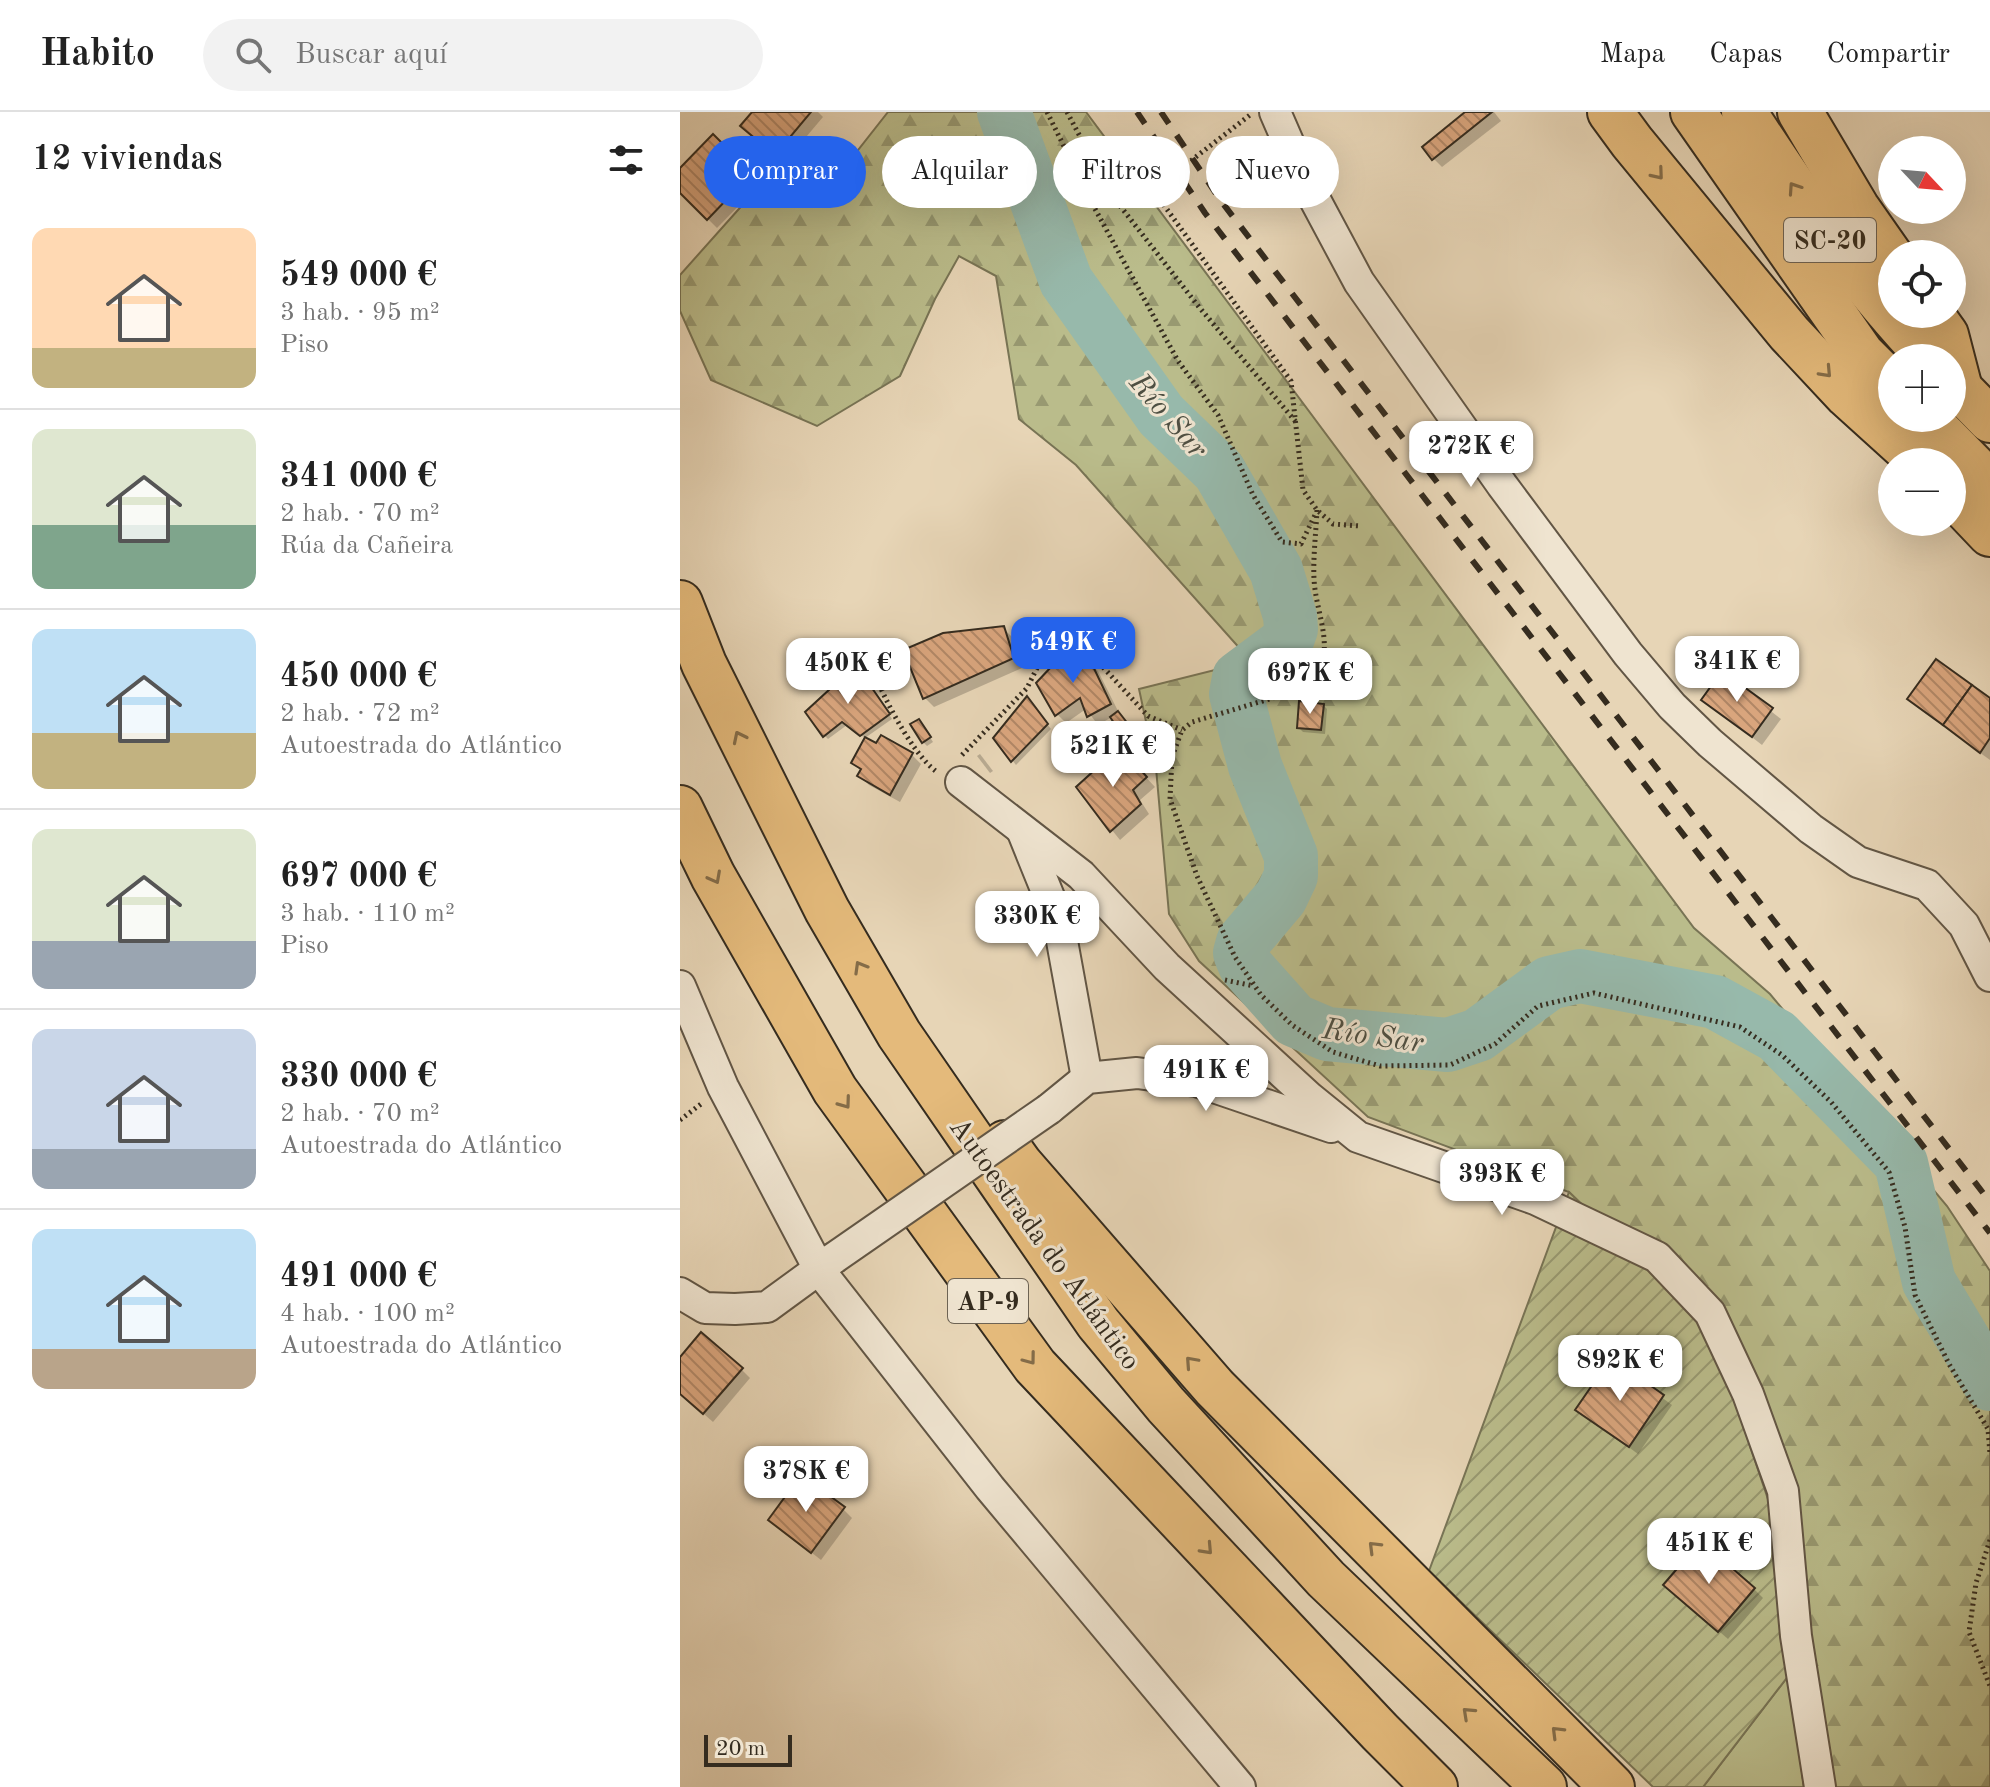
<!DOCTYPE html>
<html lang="es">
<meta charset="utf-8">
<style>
:root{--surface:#fff;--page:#f2f2f2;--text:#222;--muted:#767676;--line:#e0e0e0;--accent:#2563eb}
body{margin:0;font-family:"Old Standard TT",serif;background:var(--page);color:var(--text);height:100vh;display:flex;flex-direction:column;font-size:30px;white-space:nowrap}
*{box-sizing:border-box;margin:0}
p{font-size:26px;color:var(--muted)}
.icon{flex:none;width:44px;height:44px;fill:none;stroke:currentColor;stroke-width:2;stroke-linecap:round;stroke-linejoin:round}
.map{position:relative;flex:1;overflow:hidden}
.panel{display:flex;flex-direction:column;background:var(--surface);width:680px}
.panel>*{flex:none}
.top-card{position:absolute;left:24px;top:24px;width:760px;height:72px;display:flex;gap:16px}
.needle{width:52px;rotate:116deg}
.fabs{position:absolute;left:1198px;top:24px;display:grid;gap:16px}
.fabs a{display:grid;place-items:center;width:88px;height:88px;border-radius:50%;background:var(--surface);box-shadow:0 8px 32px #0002;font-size:40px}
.scale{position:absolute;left:24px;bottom:20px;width:88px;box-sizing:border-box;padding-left:8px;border:4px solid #352c1f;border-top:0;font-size:22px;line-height:28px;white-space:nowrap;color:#352c1f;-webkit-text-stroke:6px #efe4d0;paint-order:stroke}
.price{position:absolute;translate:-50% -68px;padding:0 18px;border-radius:16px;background:#fff;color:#222;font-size:26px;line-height:52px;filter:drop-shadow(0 2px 4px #0008)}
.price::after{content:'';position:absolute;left:50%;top:48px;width:24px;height:18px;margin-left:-12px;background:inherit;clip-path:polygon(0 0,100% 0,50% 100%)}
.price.active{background:var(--accent);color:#fff}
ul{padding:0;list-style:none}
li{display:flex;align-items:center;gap:24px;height:200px;padding:0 32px}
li+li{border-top:2px solid var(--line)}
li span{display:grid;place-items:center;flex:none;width:224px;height:160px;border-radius:16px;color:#555}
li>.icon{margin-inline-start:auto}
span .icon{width:96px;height:96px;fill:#fffc;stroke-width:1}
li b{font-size:34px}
h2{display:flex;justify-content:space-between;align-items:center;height:96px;padding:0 32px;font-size:34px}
.chip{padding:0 28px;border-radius:36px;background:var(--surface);box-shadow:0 8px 32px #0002;font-size:28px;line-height:72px}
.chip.active{background:var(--accent);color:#fff}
header{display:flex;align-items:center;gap:48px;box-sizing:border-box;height:112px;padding:0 40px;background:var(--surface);border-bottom:2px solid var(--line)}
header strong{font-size:38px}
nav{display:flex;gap:44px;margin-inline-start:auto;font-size:28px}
.search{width:560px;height:72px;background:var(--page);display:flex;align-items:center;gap:20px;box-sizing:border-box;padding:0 28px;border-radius:44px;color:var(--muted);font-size:30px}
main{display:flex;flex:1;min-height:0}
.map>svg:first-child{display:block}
.grass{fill:#babc8b;stroke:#787455;stroke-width:2}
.forest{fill:url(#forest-firs);stroke:#787455;stroke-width:2}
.garden{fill:url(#garden-furrows);stroke:#787455;stroke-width:2}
.shadow{fill:#0003}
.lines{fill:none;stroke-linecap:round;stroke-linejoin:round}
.river{stroke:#97b9ab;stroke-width:54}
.building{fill:url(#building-back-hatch);stroke:#352c1f;stroke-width:2}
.minor-casing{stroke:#625645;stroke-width:34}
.highway-casing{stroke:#352c1f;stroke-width:48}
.path{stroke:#352c1f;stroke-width:5;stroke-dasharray:2 4;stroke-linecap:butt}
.minor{stroke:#efe4d0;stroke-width:30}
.highway{stroke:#e4ba7b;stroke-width:44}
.rail{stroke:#352c1f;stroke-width:6;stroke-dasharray:14 14;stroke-linecap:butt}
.minor-bridge-casing{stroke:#625645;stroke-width:34;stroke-linecap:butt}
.path-bridge{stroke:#352c1f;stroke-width:5;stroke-dasharray:2 4;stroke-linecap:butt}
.minor-bridge{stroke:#efe4d0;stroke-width:30}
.oneway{stroke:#846c48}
.labels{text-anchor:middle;stroke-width:6;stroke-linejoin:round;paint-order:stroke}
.shield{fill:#efe4d0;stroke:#6d6354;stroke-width:2}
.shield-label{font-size:26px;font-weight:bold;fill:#352c1f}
.street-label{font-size:28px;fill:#352c1f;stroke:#efe4d0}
.water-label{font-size:30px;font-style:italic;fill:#4e4f42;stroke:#efe4d0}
</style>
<header>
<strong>Habito</strong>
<div class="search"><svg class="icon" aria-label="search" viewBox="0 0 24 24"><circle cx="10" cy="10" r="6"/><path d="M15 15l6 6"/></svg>Buscar aquí</div>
<nav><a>Mapa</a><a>Capas</a><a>Compartir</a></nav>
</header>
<main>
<section class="panel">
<h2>12 viviendas<svg class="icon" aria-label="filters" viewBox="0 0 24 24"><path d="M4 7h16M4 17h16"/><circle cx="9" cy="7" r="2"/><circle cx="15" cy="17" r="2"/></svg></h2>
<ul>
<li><span style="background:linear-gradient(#ffd9b3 75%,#c2b280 0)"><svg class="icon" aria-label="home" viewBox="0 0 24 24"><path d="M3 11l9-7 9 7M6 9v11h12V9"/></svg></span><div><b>549 000 €</b><p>3 hab. · 95 m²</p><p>Piso</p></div></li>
<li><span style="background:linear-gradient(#dfe7d0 60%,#7fa58c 0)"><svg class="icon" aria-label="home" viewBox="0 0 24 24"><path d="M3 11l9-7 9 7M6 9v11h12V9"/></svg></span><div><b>341 000 €</b><p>2 hab. · 70 m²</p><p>Rúa da Cañeira</p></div></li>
<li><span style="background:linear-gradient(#bfe0f5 65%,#c2b280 0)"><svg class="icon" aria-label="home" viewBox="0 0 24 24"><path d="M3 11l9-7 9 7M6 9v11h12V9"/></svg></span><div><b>450 000 €</b><p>2 hab. · 72 m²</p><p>Autoestrada do Atlántico</p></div></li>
<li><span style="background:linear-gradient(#dfe7d0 70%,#9aa5b1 0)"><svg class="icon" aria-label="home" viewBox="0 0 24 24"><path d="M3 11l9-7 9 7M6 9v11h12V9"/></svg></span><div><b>697 000 €</b><p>3 hab. · 110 m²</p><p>Piso</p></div></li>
<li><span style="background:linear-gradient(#c9d6e8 75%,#9aa5b1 0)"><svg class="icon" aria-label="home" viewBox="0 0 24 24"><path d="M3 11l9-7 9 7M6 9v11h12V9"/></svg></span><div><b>330 000 €</b><p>2 hab. · 70 m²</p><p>Autoestrada do Atlántico</p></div></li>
<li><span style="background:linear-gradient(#bfe0f5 75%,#b9a48a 0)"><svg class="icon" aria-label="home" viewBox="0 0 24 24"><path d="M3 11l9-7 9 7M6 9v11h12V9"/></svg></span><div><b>491 000 €</b><p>4 hab. · 100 m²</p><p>Autoestrada do Atlántico</p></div></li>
</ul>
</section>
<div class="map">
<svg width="1310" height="1675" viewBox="0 0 1310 1675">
<defs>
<pattern id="forest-firs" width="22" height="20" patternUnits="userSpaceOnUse" patternTransform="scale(2)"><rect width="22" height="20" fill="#babc8b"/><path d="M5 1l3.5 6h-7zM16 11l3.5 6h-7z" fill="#989971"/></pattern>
<pattern id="garden-furrows" width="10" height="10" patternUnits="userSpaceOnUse" patternTransform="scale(2)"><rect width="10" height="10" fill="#babc8b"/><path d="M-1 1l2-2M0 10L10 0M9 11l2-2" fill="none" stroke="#989971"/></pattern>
<pattern id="building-back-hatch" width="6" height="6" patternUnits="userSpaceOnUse" patternTransform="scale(2)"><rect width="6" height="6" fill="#d9a57d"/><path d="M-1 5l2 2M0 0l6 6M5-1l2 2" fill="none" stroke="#b18766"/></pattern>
</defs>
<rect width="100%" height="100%" fill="#e7d5b6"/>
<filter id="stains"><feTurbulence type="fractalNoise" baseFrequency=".0025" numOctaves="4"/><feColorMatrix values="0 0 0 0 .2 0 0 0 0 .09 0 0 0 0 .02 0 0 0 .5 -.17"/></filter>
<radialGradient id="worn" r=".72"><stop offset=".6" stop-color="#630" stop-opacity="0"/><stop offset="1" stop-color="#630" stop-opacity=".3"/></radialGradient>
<polygon class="grass" points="1109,1563 1124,1675 1023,1675"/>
<polygon class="forest" points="208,0 406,0 1014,816 1090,882 1267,1094 1310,1159 1310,1675 1124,1675 1109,1563 1019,1205 889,1080 688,1005 519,849 489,802 476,656 459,577 571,549 396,353 339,307 316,164 279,144 255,187 220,264 137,314 31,268 0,199 0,163 66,89 156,66"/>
<polygon class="garden" points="889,1080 1019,1205 1050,1275 1094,1405 1109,1563 1023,1675 973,1675 749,1459"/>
<g class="shadow">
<polygon points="75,0 138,0 143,5 105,50 72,23"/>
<polygon points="788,0 814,0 821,9 762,55 753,46"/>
<polygon points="33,25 80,72 37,116 0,79 0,58"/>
<polygon points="323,516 332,525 342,556 254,595 245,586"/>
<polygon points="408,550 418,559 440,603 454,622 449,626 432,605 418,613 406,597 386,611 377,602"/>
<polygon points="180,559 212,607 185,626 167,613 148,627 144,623"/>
<polygon points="1043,562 1101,607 1082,633 1024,588"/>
<polygon points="1229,587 1310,588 1310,648 1238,596"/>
<polygon points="350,590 371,617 336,653 315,626"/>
<polygon points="643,593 647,597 645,622 623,620 619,616"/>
<polygon points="242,613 253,630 247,634 243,630"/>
<polygon points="202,625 232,643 241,652 220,690 189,673 180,664 182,660 173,651 197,634"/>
<polygon points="300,642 313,659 310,661 297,644"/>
<polygon points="449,647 475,675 460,688 469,702 440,728 398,676"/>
<polygon points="0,1248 61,1257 70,1266 33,1310 0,1281"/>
<polygon points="932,1249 992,1293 958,1342 898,1298"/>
<polygon points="163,1397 172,1406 141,1448 90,1408"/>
<polygon points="1074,1477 1083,1486 1048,1527 995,1481"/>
</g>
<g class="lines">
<polyline class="river" points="324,0 386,169 481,303 539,359 596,458 610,504 611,517 606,531 559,566 556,582 575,654 611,744 611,764 601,785 563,830 560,841 565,853 614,908 647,922 768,933 798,923 869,871 900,864 1035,890 1097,924 1221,1051 1249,1170 1310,1272"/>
</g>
<g class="building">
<polygon points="72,0 131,0 95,43 60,14"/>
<polygon points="785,0 812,0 752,48 742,35"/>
<polygon points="33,22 72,61 27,108 0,81 0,56"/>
<polygon points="324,514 334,546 243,587 223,538 263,521"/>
<polygon points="387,538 410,548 431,592 407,605 400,586 375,604 356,571"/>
<polygon points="1256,547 1292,573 1263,613 1227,587"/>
<polygon points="176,553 210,602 180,624 162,610 143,625 125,600"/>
<polygon points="1042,559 1093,596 1072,625 1021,588"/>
<polygon points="1292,573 1310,586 1310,626 1300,641 1263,613"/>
<polygon points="347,584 368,612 331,650 313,626"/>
<polygon points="619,589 644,592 641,618 617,616"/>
<polygon points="438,599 452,617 443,624 430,605"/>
<polygon points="239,607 251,625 242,631 230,612"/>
<polygon points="201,623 233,641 210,683 177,664 181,657 171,651 185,625 196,631"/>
<polygon points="440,635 467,665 453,678 461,692 430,720 396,675"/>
<polygon points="21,1220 63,1256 23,1302 0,1282 0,1245"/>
<polygon points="931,1246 984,1283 949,1335 895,1298"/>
<polygon points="121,1363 165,1395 131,1441 88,1408"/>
<polygon points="1021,1429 1075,1476 1038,1520 983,1473"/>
</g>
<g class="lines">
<g class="minor-casing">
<g id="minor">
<polyline points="595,0 625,69 679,170 822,373 948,542 992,594 1030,631 1131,717 1178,750 1247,773 1284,813 1310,864"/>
<polyline points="281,670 401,763 487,855 630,986 678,1025 855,1087 977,1145 1030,1201 1068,1282 1103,1379 1116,1524 1140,1675"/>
<polyline points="342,718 378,807 407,966"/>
<polyline points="0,874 43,975 140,1159 310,1376 560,1675"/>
<polyline points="369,997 407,966 457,961 516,969 651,1015"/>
<polyline points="0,1181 25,1196 55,1197 87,1195 154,1146"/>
</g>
</g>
<g class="highway-casing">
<g id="highway">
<polyline points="930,0 952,30 1109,221 1167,283 1241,350"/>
<polyline points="1013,0 1182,242 1212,272"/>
<path d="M1064,0C1121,87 1178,171 1250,246"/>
<polyline points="1120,0 1177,96 1212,146"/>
<polyline points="1251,202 1266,223 1280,277"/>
<polyline points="1272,269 1310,308"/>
<polyline points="1246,306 1310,371"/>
<polyline points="1272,382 1310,422"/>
<polyline points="0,491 24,552 147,798 219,922 418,1211 486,1293 646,1467 864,1675"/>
<polyline points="0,696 33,764 155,978 355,1254 700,1620 755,1675"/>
<polyline points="325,1031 340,1052 535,1276 932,1675"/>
</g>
</g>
<g class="path">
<polyline points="367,0 414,95 498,249 538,303 573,383 602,430 621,432 635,403"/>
<polyline points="387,0 430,81 519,195 616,310"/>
<polyline points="473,78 611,269 623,378 637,398 653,412 680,414"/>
<path d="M637,398C636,421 633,444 634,467C636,507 662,545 623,577L512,610L502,618L492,645L490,687L517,764L555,845L581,883L612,913L653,940L700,954L770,953L815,932L858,894L914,881L1060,915L1102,943L1151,990L1209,1060L1225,1115L1235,1183L1269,1252L1308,1317L1310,1342"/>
<path d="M184,533C193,566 229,640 257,660"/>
<polyline points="282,643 347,576 367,536 381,529 397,535 422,554 468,604 502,618"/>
<polyline points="545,868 574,874"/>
<polyline points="0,1008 21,992"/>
<polyline points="1310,1428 1296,1471 1289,1520 1310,1574"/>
</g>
<use href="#minor" class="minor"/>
<use href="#highway" class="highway"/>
<g class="rail">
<polyline points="457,0 525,101 1310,1121"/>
<polyline points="481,0 541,89 1310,1090"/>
</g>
<g class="minor-bridge-casing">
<polyline id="minor-bridge" points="154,1146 369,997"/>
</g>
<polyline class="path-bridge" points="473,78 570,3"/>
<use href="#minor-bridge" class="minor-bridge"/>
</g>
<defs><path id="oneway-chevron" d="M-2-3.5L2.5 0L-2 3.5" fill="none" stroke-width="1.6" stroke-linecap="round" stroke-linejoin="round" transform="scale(2)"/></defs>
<g class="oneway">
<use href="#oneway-chevron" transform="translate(978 62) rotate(50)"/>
<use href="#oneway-chevron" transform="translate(1114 76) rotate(-124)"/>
<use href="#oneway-chevron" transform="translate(1146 260) rotate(47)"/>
<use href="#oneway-chevron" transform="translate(59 625) rotate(-116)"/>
<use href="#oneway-chevron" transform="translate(35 766) rotate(62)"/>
<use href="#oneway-chevron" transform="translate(180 855) rotate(-120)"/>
<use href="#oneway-chevron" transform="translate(165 991) rotate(54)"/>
<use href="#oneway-chevron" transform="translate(350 1247) rotate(53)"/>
<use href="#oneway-chevron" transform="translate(511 1250) rotate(-132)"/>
<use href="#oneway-chevron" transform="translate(694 1435) rotate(-135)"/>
<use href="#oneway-chevron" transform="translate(527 1437) rotate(47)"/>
<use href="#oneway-chevron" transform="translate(788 1601) rotate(-137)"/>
<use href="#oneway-chevron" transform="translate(877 1620) rotate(-135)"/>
</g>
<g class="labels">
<g class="shield">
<rect x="1104" y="106" width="92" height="44" rx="6"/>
<rect x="268" y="1167" width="80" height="44" rx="6"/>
</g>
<g class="shield-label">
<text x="1150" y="137">SC-20</text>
<text x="308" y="1198">AP-9</text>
</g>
<g class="street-label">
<text transform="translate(366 1131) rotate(54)" y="10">Autoestrada do Atlántico</text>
</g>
<g class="water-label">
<text transform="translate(489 303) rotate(49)" y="10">Río Sar</text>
<text transform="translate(693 923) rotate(8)" y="10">Río Sar</text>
</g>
</g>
<rect width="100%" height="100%" filter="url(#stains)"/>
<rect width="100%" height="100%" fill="url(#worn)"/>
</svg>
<div class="fabs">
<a><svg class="needle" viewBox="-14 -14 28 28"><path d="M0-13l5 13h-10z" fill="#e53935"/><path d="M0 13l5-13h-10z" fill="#767676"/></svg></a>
<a><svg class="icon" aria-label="locate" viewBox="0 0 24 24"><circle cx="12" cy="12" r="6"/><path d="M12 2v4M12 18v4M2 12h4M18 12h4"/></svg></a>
<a>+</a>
<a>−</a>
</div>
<div class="scale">20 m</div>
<b class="price" style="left:791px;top:377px">272K €</b>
<b class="price active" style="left:393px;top:573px">549K €</b>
<b class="price" style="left:1057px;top:592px">341K €</b>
<b class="price" style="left:168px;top:594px">450K €</b>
<b class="price" style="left:630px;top:604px">697K €</b>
<b class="price" style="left:433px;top:677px">521K €</b>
<b class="price" style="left:357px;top:847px">330K €</b>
<b class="price" style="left:526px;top:1001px">491K €</b>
<b class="price" style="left:822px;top:1105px">393K €</b>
<b class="price" style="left:940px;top:1291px">892K €</b>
<b class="price" style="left:126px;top:1402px">378K €</b>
<b class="price" style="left:1029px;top:1474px">451K €</b>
<div class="top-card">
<a class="chip active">Comprar</a>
<a class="chip">Alquilar</a>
<a class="chip">Filtros</a>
<a class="chip">Nuevo</a>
</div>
</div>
</main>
